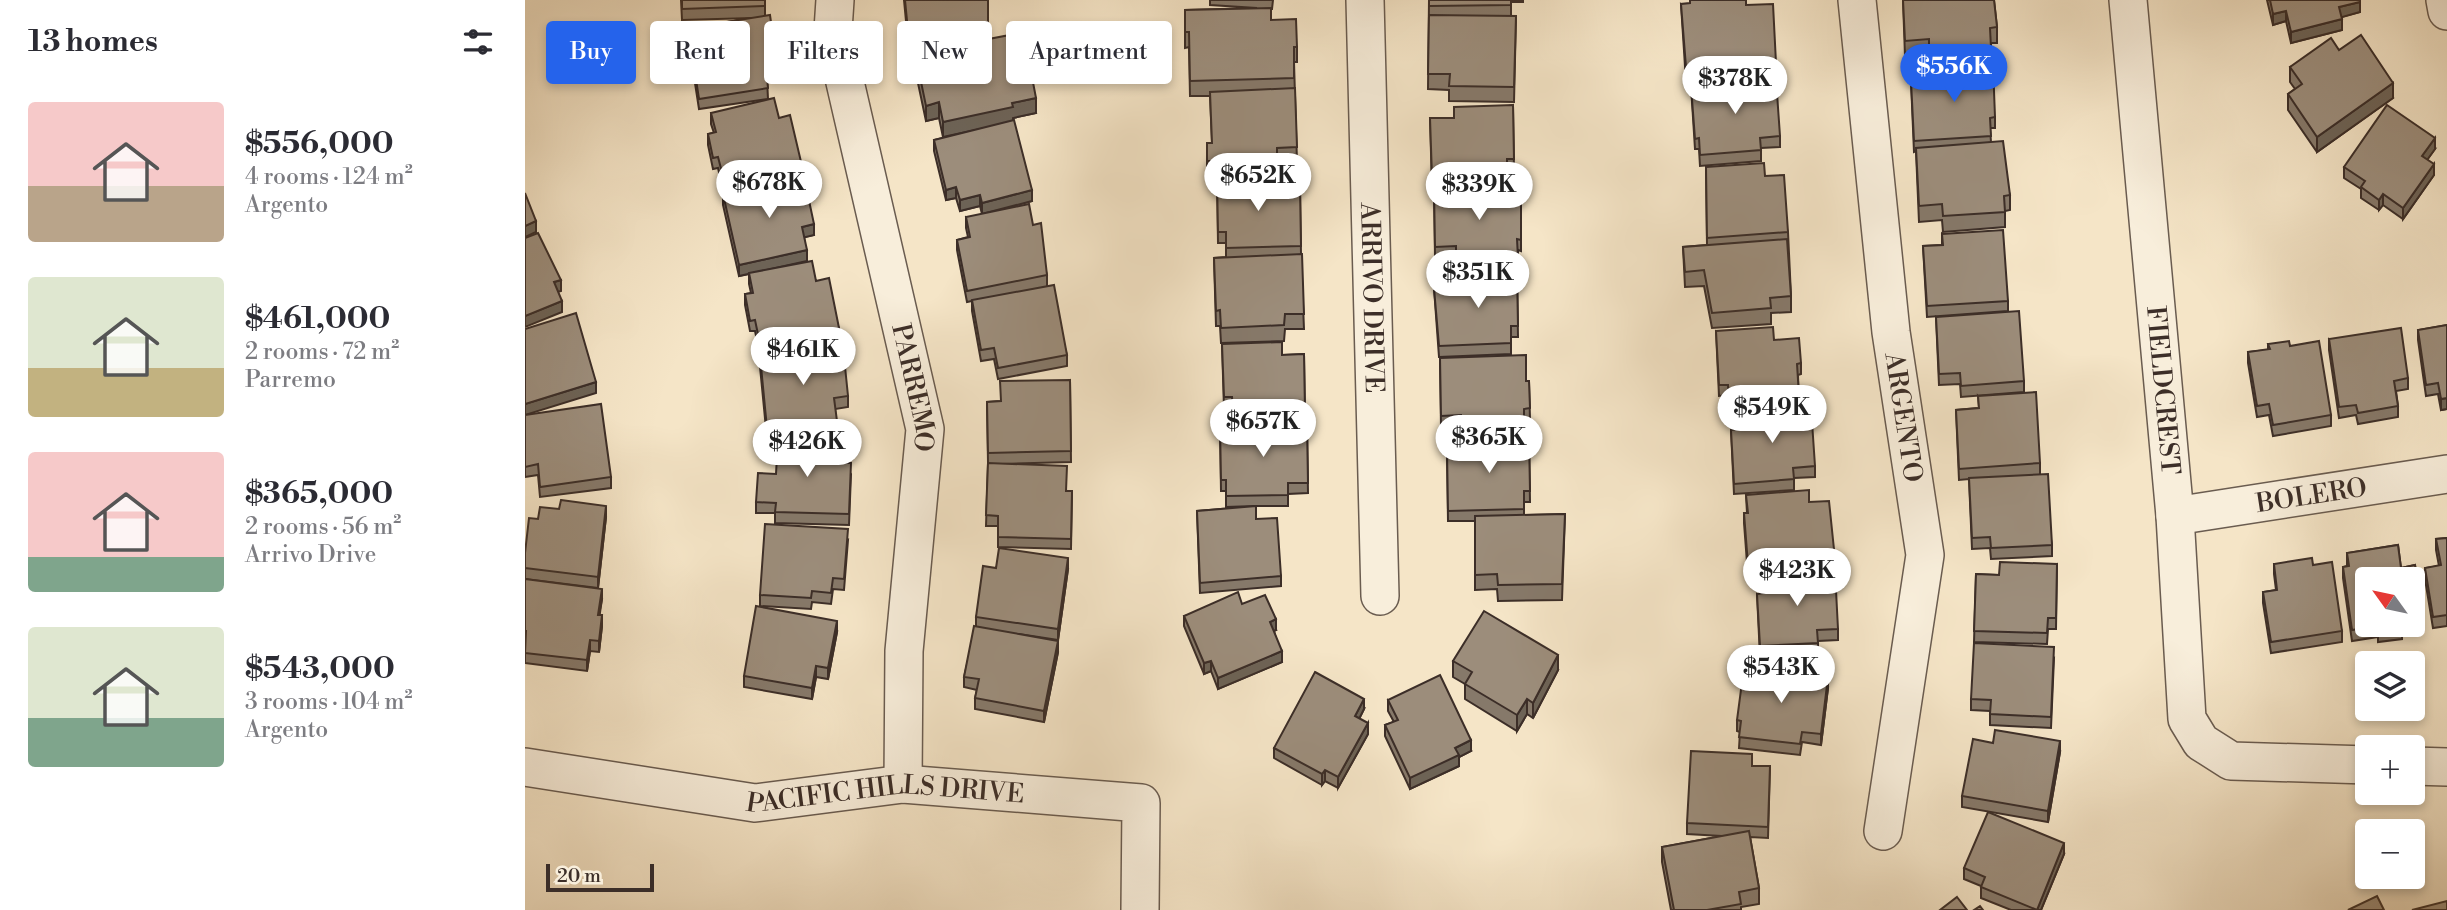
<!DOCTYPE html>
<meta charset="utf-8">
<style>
:root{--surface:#fff;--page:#f7f7f7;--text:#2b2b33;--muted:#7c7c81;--accent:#2563eb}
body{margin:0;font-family:"Libre Bodoni",serif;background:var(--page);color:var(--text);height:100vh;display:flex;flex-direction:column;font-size:26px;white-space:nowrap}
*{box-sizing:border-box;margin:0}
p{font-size:23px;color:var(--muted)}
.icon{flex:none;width:38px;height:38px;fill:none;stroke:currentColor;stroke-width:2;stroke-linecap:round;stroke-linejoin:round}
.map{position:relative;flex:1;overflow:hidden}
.drawer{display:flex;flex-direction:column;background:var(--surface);width:525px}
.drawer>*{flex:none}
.banner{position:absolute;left:21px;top:21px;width:665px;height:63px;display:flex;gap:14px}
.needle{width:46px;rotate:303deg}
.fabs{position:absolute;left:1830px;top:567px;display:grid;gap:14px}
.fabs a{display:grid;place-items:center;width:70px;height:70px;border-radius:7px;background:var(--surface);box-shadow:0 4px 10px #0003;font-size:35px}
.scale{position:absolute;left:21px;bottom:18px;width:108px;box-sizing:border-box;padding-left:7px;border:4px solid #3c2e28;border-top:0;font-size:19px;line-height:24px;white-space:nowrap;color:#3c2e28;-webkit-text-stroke:5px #f8eedb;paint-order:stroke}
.price{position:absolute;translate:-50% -60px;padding:0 16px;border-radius:24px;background:#fff;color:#222;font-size:23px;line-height:46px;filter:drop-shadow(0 2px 4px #0008)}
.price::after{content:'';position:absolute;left:50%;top:42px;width:21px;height:16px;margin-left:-10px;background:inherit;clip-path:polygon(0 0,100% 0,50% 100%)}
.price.current{background:var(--accent);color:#fff}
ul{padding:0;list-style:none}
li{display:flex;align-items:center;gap:21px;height:175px;padding:0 28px}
li span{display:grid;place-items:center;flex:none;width:196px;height:140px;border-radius:7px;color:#555}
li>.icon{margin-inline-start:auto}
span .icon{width:84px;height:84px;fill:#fffc;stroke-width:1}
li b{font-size:30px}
h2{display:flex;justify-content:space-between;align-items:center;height:84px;padding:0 28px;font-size:30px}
.chip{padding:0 24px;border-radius:7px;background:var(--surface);box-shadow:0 4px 10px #0003;font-size:24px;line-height:63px}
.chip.current{background:var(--accent);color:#fff}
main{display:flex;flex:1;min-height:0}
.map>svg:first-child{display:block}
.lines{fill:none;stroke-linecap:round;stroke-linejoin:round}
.minor-casing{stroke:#6a5c50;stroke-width:40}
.minor{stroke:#f8eedb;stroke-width:37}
.wall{fill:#86796a;stroke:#3c2e28;stroke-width:2;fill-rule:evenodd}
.shaded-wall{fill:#6d6356;stroke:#3c2e28;stroke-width:2}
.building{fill:#9c8d7b;stroke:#3c2e28;stroke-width:2}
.labels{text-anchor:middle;stroke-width:7;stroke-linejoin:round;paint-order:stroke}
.street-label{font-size:26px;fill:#3c2e28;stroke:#f8eedb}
</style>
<main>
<section class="drawer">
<h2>13 homes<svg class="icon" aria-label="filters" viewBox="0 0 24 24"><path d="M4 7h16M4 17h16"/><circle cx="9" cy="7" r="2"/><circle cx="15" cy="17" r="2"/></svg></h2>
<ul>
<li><span style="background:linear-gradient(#f6c9c9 60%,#b9a48a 0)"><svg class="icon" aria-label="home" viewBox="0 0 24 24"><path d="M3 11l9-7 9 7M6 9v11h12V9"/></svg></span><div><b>$556,000</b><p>4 rooms · 124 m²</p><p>Argento</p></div></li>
<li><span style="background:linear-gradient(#dfe7d0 65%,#c2b280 0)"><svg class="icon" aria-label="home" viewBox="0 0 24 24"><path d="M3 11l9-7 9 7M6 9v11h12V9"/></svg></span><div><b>$461,000</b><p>2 rooms · 72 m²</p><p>Parremo</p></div></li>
<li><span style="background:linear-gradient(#f6c9c9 75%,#7fa58c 0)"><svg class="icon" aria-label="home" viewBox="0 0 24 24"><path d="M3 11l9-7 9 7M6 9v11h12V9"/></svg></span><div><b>$365,000</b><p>2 rooms · 56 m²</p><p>Arrivo Drive</p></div></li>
<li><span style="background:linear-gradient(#dfe7d0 65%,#7fa58c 0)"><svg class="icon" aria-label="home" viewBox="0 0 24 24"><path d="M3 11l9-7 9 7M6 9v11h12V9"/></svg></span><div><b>$543,000</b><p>3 rooms · 104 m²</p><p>Argento</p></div></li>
</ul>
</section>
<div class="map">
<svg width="1922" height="910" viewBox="0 0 1922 910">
<rect width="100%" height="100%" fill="#f5e5c7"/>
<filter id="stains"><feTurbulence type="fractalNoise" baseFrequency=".00286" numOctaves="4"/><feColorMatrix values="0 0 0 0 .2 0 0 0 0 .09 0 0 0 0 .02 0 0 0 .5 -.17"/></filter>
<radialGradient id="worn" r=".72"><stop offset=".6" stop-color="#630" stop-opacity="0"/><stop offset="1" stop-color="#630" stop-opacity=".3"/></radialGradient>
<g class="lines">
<g class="minor-casing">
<g id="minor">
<path id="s1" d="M310,0L308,30L400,429L379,651L378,784"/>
<path id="s2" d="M840,0L855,596"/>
<path id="s3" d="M1332,0L1366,332L1400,555L1358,831"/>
<path id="s4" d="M1603,0L1650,516L1662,719L1676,742L1706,761L1843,765"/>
<polyline points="1920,0 1922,11"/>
<path id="s5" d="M1650,516L1922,474"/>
<polyline points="1888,766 1922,767"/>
<path id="s6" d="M0,767L230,803L378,784L616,803L615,910"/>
</g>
</g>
<use href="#minor" class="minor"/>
</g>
<g class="wall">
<polygon points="156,0 240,0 240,16 252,65 252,76 242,78 243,99 174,109 163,38 163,28 228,18 157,20"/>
<polygon points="379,0 463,0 463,33 383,42"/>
<polygon points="685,0 748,0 747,9 746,9 746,20 772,47 772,62 769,62 772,162 752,163 752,176 682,176 682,143 687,143 685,96 665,96 664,47 660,48 660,10 732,8 685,5"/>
<polygon points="904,0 998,0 998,2 986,2 986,16 991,16 989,102 924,101 924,90 903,89"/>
<polygon points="1378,0 1469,0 1472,27 1472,43 1466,43 1466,63 1404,67 1404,54 1380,56"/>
<polygon points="1742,0 1835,0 1835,12 1816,17 1817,30 1766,43 1761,21 1748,25"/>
<polygon points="1156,4 1251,63 1251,78 1161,82"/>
<polygon points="1814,50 1868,98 1792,152 1763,110 1763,94 1770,89 1765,82 1765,67"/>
<polygon points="390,53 499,78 511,113 488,118 488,120 507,201 457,214 455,206 435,211 431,198 421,200 409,151 409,140 435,134 418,137 414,118 401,121 390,69"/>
<polygon points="1409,68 1470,117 1470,128 1465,128 1466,142 1485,195 1485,210 1480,211 1480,227 1418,232 1417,220 1394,222 1391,151 1389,152 1386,81 1409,80"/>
<polygon points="1166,86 1255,136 1255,147 1236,148 1236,161 1175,166 1174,149 1170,149"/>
<polygon points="988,105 989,170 982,170 982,186 907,188 905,118 929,118"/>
<polygon points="186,113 254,118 277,177 289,235 279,237 282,261 254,267 291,281 314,328 314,339 235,355 230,331 225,331 220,305 220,294 226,293 224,284 224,274 214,276 198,205 198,194 199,194 193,168 188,169 183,145 183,134 189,133 186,124"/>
<polygon points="1910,149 1902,160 1909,175 1878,219 1858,205 1854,210 1836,198 1836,189 1819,178 1819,167"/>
<polygon points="1181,167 1240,176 1263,232 1266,296 1266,312 1246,313 1246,324 1187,328 1179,286 1160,287 1158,247 1182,245"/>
<polygon points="692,178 752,188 775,188 776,254 779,329 760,329 759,341 696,343 695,326 691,326 689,258 701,257 701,243 693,243"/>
<polygon points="996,188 996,251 993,250 993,269 931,270 931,257 910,257 909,189"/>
<polygon points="441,217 508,225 522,275 522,286 542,355 542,366 473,379 469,359 456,361 447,311 447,301 442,302 432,250 432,240 443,237 441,228"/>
<polygon points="1417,234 1483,301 1483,311 1402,317 1398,246 1417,245"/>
<polygon points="992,273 993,337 986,337 986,354 914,357 909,288 934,287"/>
<polygon points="1411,317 1499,381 1499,392 1436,397 1435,384 1414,385"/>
<polygon points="1922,325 1922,409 1916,410 1913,394 1901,396 1893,340 1893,330"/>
<polygon points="1191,331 1249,340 1276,363 1276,374 1273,375 1274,407 1204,413 1203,395 1194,396"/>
<polygon points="1804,339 1883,378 1883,389 1871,391 1873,406 1873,417 1833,424 1831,415 1814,418 1804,350"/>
<polygon points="697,344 757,355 779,354 780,423 708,426 707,408 699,408"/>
<polygon points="1743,344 1765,346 1806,415 1806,426 1748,436 1744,415 1732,417 1723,363 1723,352 1743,350"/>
<polygon points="235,356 323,396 323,407 310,409 312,431 242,439 235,367"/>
<polygon points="915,358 1001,381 1004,381 1005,419 999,419 999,436 937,439 936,426 916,427"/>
<polygon points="545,380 546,462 477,464 542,491 547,491 546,549 473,547 473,526 461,526 463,463 462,402 476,401"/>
<polygon points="1453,396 1515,463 1515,474 1527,545 1527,556 1466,559 1465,548 1447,549 1444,479 1434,480 1431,410 1454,408"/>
<polygon points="1212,412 1290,466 1290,477 1269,478 1269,490 1209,494 1206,430 1212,429"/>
<polygon points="0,415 86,477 86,488 15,497 13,475 0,477"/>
<polygon points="782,425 783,493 763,494 763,506 731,506 731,519 756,576 756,586 675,593 672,511 730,506 701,507 701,491 696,491 695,426"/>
<polygon points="1004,438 1005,502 999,502 999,515 1040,514 1037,600 973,601 972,589 950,590 950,521 923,521 922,451 945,451"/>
<polygon points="298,448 318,463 326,474 324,525 250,523 250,513 231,513 231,502 251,474"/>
<polygon points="1221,495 1284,502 1310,559 1310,570 1223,576 1219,523 1219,513 1222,513"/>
<polygon points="81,517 73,588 0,579 0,553 13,519"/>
<polygon points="1922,538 1922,626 1908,628 1900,579 1900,568 1914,566 1911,550 1911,539"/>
<polygon points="323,540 319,590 308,589 306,604 287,602 286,609 235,606 235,595"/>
<path d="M1873,545L1876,568L1890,565L1898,619V629L1877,632V639L1853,642V637L1827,641L1818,578V567L1822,566V553ZM1843,579H1888V625H1843Z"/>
<polygon points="1532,564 1531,629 1523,629 1522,644 1449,642 1451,574 1474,575"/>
<polygon points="1749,564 1788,565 1817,631 1817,642 1746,653 1738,603 1738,592 1751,590 1749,574"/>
<polygon points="471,568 543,569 533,640 494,634 533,652 519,722 450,709 450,698 452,690 439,687 439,677 451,626 451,617"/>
<polygon points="0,579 77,599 74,615 77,626 74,652 65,651 62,671 0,663"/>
<polygon points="1232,594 1313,629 1313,640 1293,641 1293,654 1235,657"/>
<polygon points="717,604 751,630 749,631 757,662 693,689 686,671 679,674 659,626 659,616"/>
<polygon points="312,632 303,679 291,677 287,699 219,687 219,676"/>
<polygon points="1529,658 1526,728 1465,725 1465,711 1446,710 1446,699"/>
<polygon points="928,661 1033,670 1008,718 1002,714 992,731 940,699 940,684 928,677"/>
<polygon points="1303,688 1296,745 1277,742 1275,755 1214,748 1215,732 1212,731 1212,720"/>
<polygon points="863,700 946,751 934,757 934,766 885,789 860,736 860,725 869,722 863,711"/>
<polygon points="839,709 834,719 843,734 813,788 800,781 797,785 749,758 749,748"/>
<polygon points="1535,752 1523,822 1437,807 1437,796"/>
<polygon points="1227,766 1245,766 1243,838 1225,837 1234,888 1234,904 1216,907 1216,910 1146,910 1137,862 1137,847 1197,836 1162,834 1162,823"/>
<polygon points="1539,854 1516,910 1486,910 1456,898 1456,886 1439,879 1439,868"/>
</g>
<g class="shaded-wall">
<polygon points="1835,2 1835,12 1814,18 1814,7"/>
<polygon points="1761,11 1761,21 1748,25 1748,14"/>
<polygon points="1817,19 1817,30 1766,43 1766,32"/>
<polygon points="1868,83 1868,98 1792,152 1792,137"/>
<polygon points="511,98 511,113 488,118 488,122 418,137 418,122 487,103"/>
<polygon points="414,102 414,118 401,121 401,106"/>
<polygon points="1910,138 1910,149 1897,167 1897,156"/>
<polygon points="1909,164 1909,175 1878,219 1878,208"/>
<polygon points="277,166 277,177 200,195 200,184"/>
<polygon points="431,187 431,198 421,200 421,190"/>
<polygon points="507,190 507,201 457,214 457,203"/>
<polygon points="1858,194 1858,205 1854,210 1854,200"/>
<polygon points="455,195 455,206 435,211 435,200"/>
<polygon points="11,221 11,232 0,237 0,226"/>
<polygon points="289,224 289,235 277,238 277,227"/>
<polygon points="282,250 282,261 214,276 214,265"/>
<polygon points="36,280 36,291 29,293 29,282"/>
<polygon points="37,301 37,312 0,327 0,316"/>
<polygon points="71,382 71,393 0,415 0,404"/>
<polygon points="1922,398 1922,409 1916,410 1916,399"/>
<polygon points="81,506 81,517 73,588 73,577"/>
<polygon points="543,558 543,569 533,640 533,629"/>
<polygon points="77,589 77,599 73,626 73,615"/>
<polygon points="77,615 77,626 74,652 74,641"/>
<polygon points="751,619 751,630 745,632 745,622"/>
<polygon points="312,621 312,632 303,679 303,668"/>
<polygon points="65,640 65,651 62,671 62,660"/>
<polygon points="533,641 533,652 519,722 519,711"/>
<polygon points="757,651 757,662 693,689 693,678"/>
<polygon points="1033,655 1033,670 1008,718 1008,703"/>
<polygon points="686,661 686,671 679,674 679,663"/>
<polygon points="291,666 291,677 287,699 287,688"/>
<polygon points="1303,677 1303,688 1296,745 1296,734"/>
<polygon points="839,699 839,709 830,727 830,716"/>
<polygon points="1002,699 1002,714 992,731 992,715"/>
<polygon points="843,723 843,734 813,788 813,777"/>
<polygon points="946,740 946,751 934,757 934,766 885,789 885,778 930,748"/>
<polygon points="1535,741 1535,752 1523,822 1523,811"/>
<polygon points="800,770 800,781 797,785 797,774"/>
<polygon points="1539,843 1539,854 1516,910 1512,910"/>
</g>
<g class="building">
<polygon points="157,0 240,0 240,6 157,9"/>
<polygon points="380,0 463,0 463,22 383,31"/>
<polygon points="904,0 986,0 986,5 904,6"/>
<polygon points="1165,0 1221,0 1221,5 1248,4 1251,63 1161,67 1156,4 1165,3"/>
<polygon points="1378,0 1469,0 1472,27 1465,28 1466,48 1404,51 1404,39 1380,41"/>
<polygon points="1745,0 1835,0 1835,2 1814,7 1817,19 1766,32 1761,11 1748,14"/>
<polygon points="746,8 746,20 771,19 772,47 769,47 769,78 665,81 664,32 660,32 660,10"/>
<polygon points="245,15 252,65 241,67 243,88 174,99 163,28"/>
<polygon points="904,15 991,16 989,87 924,86 925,74 903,74"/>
<polygon points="490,34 499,78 507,77 511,98 487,103 488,107 418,122 414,102 401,106 390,53"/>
<polygon points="1836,35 1868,83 1792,137 1763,94 1777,84 1765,67 1806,38 1814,50"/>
<polygon points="1468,65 1470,117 1465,118 1466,136 1389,141 1386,81 1409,80 1409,68"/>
<polygon points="1251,79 1255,136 1235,138 1236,150 1175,155 1174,138 1170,139 1166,86"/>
<polygon points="770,88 772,147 752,148 752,161 682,161 682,143 687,143 685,92"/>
<polygon points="249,98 254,118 265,115 277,166 200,184 193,157 188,158 183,134 191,132 186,113"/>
<polygon points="988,105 989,159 982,159 982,175 907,177 905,118 929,118 929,107"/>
<polygon points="1862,105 1910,138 1897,156 1909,164 1878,208 1858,194 1854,200 1836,187 1840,181 1819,167"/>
<polygon points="489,120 507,190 457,203 455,195 435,200 431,187 421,190 409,140"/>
<polygon points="1478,141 1485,195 1479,196 1480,212 1418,216 1417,204 1394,206 1391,148"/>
<polygon points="1239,163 1240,176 1259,175 1263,232 1182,238 1181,167"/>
<polygon points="279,177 289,224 277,227 282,250 214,265 198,194"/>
<polygon points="752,177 752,188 775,188 776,246 701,248 701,232 693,232 692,178"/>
<polygon points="996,188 996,240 992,239 993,258 931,259 931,246 910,247 909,189"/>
<polygon points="0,193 11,221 0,226"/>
<polygon points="504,204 508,225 516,223 522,275 442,291 432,240 445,237 441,217"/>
<polygon points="1478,230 1483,301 1402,306 1398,246 1418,245 1417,234"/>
<polygon points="13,233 36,280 29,282 37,301 0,316 0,238"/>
<polygon points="1262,239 1266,296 1245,298 1246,308 1187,313 1179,270 1160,272 1158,247"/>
<polygon points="777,254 779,314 760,314 759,325 696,328 695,310 691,311 689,258"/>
<polygon points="287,261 291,281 304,278 314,328 235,344 230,320 225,321 220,294 228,293 224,273"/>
<polygon points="992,273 993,326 986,326 986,343 914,346 909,288 935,287 934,274"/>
<polygon points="529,285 542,355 473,368 469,348 456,350 447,300"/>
<polygon points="1494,311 1499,381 1436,386 1435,373 1414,374 1411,317"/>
<polygon points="51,313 71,382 0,404 0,329"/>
<polygon points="1922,325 1922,398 1916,399 1913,383 1901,385 1893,330"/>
<polygon points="1248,327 1249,340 1274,338 1276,363 1272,364 1274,396 1204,402 1203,385 1194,385 1191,331"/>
<polygon points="1876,328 1883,378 1869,381 1873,406 1833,413 1831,405 1814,407 1804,339"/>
<polygon points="1764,341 1765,346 1794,341 1806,415 1748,425 1744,404 1732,406 1723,352 1745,349 1743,344"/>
<polygon points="757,342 757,355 779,354 780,412 708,415 707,397 699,397 697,344"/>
<polygon points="318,347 323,396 309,398 312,421 242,428 235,356"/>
<polygon points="1001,355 1001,381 1004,381 1005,408 999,409 999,426 937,428 936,415 916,416 915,358"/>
<polygon points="545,380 546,451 463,453 462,402 476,401 475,381"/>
<polygon points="1511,392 1515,463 1434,469 1431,410 1454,408 1453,396"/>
<polygon points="76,404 86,477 15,487 13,464 0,467 0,415"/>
<polygon points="1286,407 1290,466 1268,468 1269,479 1209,484 1206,430 1213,429 1212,412"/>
<polygon points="782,425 783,483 763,483 763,495 701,496 701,480 696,480 695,426"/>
<polygon points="253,438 298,440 297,448 318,449 317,463 326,463 324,514 250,512 251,503 231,502 233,473 251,474"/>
<polygon points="1004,438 1005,491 999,491 999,509 923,511 922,451 945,451 945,439"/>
<polygon points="463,463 542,466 541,491 547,491 546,539 473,537 473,516 461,515"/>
<polygon points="1523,474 1527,545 1466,548 1465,537 1447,538 1444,478"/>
<polygon points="1284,490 1284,502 1304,501 1310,559 1223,565 1219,513 1223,513 1221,495"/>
<polygon points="36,500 81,506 73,577 0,568 0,553 4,518 13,519 15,507 34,509"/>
<polygon points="731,506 731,519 752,518 756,576 675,583 672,511"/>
<polygon points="1040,514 1037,584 973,585 972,574 950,575 950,516"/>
<polygon points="240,524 323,529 319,579 308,578 306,593 287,591 286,598 235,595"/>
<polygon points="1922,538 1922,615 1908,617 1900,568 1916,565 1911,539"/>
<polygon points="1873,545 1876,568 1890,565 1898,619 1888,620 1888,579 1843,579 1843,625 1876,625 1877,628 1853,632 1853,626 1827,630 1818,567 1824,566 1822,553"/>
<polygon points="474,548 543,558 533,629 451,617 458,566 471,568"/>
<polygon points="1787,558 1788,565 1807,562 1817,631 1746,642 1738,592 1752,590 1749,564"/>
<polygon points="1475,562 1532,564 1531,618 1523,618 1522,633 1449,631 1451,574 1474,575"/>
<polygon points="1310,571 1313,629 1292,630 1293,643 1235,646 1232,594 1239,593 1238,576"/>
<polygon points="0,579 77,589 73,615 77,615 74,641 65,640 62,660 0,653 1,631 0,631"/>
<polygon points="713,592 717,604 740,595 751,619 745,622 757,651 693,678 686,661 679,663 659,616"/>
<polygon points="231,606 312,621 303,668 291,666 287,688 219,676"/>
<polygon points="959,611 1033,655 1008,703 1002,699 992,715 940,684 947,672 928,661"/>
<polygon points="449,626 533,641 519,711 450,698 454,679 439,677"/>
<polygon points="1449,643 1529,647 1526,717 1465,714 1466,700 1446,699"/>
<polygon points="1219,667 1303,677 1296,734 1277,732 1275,744 1214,737 1216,721 1212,720"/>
<polygon points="790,672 839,699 830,716 843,723 813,777 800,770 797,774 749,748"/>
<polygon points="915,675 946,740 930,748 934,755 885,778 860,725 873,720 863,700"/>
<polygon points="1470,730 1535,741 1523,811 1437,796 1448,739 1468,743"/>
<polygon points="1166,751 1227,754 1227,766 1245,766 1243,827 1162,823"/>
<polygon points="1463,812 1539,843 1512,910 1456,887 1460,877 1439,868"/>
<polygon points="1224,831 1234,888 1214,892 1216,904 1182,910 1149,910 1137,847"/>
<polygon points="1852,896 1859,910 1823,910"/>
<polygon points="1432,897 1442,910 1415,910"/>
<polygon points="1922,901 1922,910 1887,910"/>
<polygon points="1455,906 1458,910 1449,910"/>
</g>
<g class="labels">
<g class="street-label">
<text dy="9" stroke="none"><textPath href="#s2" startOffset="298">ARRIVO DRIVE</textPath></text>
<text dy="9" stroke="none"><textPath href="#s1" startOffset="397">PARREMO</textPath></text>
<text dy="9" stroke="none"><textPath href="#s4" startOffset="392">FIELDCREST</textPath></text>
<text dy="9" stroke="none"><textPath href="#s3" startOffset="420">ARGENTO</textPath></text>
<text dy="9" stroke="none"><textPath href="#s5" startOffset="138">BOLERO</textPath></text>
<text dy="9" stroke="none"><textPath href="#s6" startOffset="364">PACIFIC HILLS DRIVE</textPath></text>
</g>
</g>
<rect width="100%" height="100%" filter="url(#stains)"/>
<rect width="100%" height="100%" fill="url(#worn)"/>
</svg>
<div class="fabs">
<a><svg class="needle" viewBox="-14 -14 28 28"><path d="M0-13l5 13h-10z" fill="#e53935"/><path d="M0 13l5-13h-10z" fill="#7c7c81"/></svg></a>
<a><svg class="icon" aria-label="layers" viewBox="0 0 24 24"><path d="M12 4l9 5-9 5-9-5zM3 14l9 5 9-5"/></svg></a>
<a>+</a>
<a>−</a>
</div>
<div class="scale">20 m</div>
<b class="price current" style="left:1429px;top:104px">$556K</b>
<b class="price" style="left:1210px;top:116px">$378K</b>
<b class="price" style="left:733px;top:213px">$652K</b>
<b class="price" style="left:244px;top:220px">$678K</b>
<b class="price" style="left:954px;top:222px">$339K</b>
<b class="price" style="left:953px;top:310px">$351K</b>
<b class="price" style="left:278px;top:387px">$461K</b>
<b class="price" style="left:1247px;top:445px">$549K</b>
<b class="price" style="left:738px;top:459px">$657K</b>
<b class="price" style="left:964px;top:475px">$365K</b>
<b class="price" style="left:282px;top:479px">$426K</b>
<b class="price" style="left:1272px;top:608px">$423K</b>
<b class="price" style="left:1256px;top:705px">$543K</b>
<div class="banner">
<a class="chip current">Buy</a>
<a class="chip">Rent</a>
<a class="chip">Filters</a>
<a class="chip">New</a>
<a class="chip">Apartment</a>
</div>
</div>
</main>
